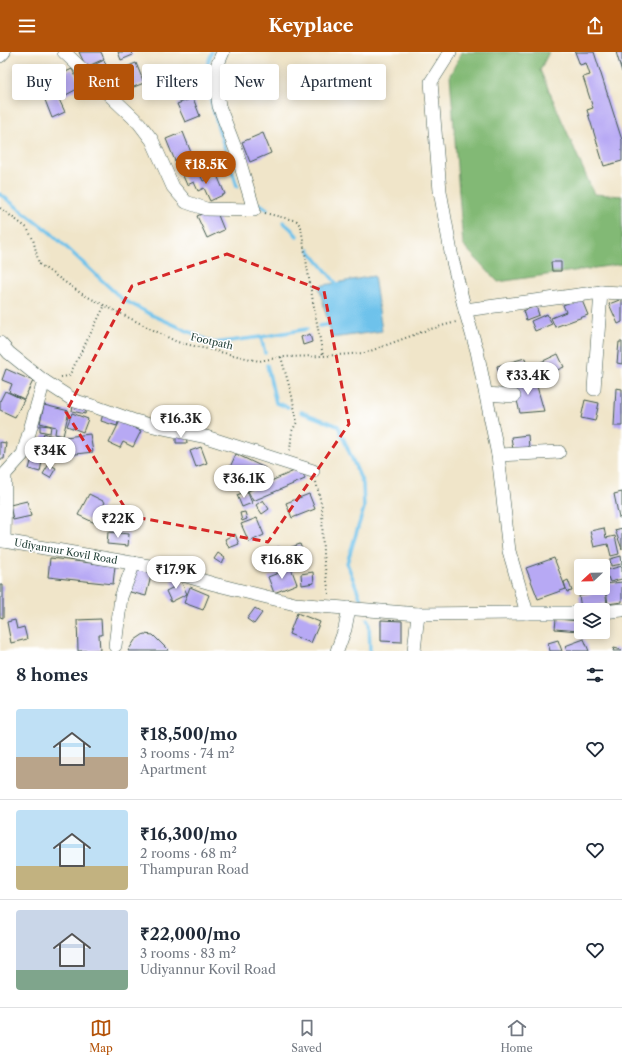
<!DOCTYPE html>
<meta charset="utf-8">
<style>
:root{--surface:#fff;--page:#f6f6f7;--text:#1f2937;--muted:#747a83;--line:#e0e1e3;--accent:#b45309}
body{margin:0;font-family:"Libre Caslon Text",serif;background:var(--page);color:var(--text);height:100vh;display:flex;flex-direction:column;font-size:15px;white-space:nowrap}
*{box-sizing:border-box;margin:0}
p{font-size:13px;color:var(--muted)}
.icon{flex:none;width:22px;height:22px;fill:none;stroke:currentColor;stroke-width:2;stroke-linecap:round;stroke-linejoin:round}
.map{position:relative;height:599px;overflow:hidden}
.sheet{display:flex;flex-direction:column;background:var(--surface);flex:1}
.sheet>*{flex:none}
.banner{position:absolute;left:12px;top:12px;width:400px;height:36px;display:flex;gap:8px}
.needle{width:26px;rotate:248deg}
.controls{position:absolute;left:574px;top:507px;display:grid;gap:8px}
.controls a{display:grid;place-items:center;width:36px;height:36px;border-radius:4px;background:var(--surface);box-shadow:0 2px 10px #0003;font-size:20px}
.price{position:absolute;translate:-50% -34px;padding:0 9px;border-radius:14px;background:#fff;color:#222;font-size:13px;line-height:26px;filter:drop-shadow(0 1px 2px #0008)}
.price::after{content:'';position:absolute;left:50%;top:24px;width:12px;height:9px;margin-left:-6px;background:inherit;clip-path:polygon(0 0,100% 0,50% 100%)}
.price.selected{background:var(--accent);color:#fff}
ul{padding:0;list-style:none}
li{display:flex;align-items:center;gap:12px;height:100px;padding:0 16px}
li+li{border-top:1px solid var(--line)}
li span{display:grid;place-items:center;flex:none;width:112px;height:80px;border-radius:4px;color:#555}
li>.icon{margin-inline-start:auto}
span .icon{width:48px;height:48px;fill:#fffc;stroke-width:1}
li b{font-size:17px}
h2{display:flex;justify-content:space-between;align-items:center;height:48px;padding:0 16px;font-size:17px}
.chip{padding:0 14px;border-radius:4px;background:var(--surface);box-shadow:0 2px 10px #0003;font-size:14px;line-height:36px}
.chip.selected{background:var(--accent);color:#fff}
header{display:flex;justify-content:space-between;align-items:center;height:52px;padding:0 16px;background:var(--accent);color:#fff;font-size:18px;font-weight:700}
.menu{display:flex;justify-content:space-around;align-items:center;height:56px;border-top:1px solid var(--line);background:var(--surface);font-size:11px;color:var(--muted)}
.menu a{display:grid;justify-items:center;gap:2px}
.menu .selected{color:var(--accent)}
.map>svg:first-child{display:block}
.forest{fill:#82b975;stroke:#507b54}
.water{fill:#6ec2eb;stroke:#468090}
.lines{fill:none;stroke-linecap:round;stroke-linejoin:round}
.stream{stroke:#6ec2eb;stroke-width:3.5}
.building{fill:#b7a9f4}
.street-casing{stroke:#3e564a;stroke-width:14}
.path{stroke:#3e564a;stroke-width:2;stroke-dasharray:1 3;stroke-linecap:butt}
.street{stroke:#fff;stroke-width:13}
.marked{fill:none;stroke:#d62828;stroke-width:3;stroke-dasharray:8 5;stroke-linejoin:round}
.labels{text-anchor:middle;stroke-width:3;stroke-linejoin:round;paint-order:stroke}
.street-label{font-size:10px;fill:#1f3d34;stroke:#fff}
</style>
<header><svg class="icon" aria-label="menu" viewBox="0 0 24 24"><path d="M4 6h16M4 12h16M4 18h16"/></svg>Keyplace<svg class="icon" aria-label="share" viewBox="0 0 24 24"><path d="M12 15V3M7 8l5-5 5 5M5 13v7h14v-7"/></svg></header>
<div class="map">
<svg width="622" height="599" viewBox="0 0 622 599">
<rect width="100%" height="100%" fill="#fff"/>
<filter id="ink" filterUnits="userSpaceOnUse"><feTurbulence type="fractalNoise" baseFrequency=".025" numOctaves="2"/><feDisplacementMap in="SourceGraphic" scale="8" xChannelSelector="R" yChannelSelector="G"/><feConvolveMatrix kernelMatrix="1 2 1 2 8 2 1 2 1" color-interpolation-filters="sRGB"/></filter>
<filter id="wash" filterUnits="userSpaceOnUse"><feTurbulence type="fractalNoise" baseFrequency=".012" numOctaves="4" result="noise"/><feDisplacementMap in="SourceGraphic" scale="16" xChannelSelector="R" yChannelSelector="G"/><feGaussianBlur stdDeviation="0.9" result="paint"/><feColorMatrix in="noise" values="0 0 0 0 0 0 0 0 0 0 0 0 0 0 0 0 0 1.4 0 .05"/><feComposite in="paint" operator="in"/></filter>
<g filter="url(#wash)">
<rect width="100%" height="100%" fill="#f0e5c9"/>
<polygon class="forest" points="462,0 549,0 540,18 594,142 622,144 622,212 498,230 463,193 450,23"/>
<polygon class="water" points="374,224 382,279 332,286 319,234"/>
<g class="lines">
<g class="stream">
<polyline points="212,0 204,22 218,75 237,134 238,135"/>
<polyline points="0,142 52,182 122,247 154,264 214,291 261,285 265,301"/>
<polyline points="260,152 267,157"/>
<polyline points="283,170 291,177 297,184"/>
<polyline points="309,198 336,231 338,236"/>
<polyline points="319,274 332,272"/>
<polyline points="261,285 307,277"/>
<polyline points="267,313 276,351 288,355"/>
<polyline points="301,360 338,374 363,432 364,456 347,511 361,548"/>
<polyline points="367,567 369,571 370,599"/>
</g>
</g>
<g id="blocks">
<g class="building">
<polygon points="79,0 101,0 104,7 86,15"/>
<polygon points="118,0 132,0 133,3 121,8"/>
<polygon points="575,0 594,0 622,88 622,109 604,114 587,58 593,56 583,25 590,23 586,11 580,13"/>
<polygon points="616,0 622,0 622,20"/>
<polygon points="104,8 108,18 98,22 94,13"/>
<polygon points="136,11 144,31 108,45 100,25 117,18 120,24 128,21 126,15"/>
<polygon points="72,17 81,35 64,44 55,25"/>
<polygon points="57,43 65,60 52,66 45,48"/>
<polygon points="193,46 200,64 185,70 177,52"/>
<polygon points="183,80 192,103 175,109 166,87"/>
<polygon points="263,81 271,101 250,110 242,90"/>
<polygon points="198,118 203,129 217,123 225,142 210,149 204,136 198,139 194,130 187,133 183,124"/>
<polygon points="215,156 224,178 207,186 197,164"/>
<polygon points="551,210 561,210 561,219 552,219"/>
<polygon points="581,246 588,263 555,275 551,266 566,260 563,253"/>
<polygon points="622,247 622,270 618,272 609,252"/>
<polygon points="536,254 539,263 526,268 523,259"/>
<polygon points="547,262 552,272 535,279 531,269"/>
<polygon points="310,282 312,290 303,293 301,285"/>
<polygon points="619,290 622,290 622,312 617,311"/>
<polygon points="558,302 564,315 546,323 541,310"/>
<polygon points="525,306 528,318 500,326 497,314"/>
<polygon points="6,317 33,329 24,347 9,340 12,332 2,328"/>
<polygon points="534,324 544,359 520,361 513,332"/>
<polygon points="616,336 622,337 622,374 614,374"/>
<polygon points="5,339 24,348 15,365 0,358 0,349"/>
<polygon points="585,348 599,351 595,369 581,366"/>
<polygon points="44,353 69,359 63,384 55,382 56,375 40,371"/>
<polygon points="73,353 86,355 85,362 72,359"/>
<polygon points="72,361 88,367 83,380 67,374"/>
<polygon points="103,362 119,366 117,374 101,369"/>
<polygon points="120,369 141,379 133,395 123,390 120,396 109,391"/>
<polygon points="40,373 51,374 50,381 40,379"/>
<polygon points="44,381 62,388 57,402 53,400 51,406 38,400 40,395 39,394"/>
<polygon points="90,382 93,400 67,403 65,385"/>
<polygon points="186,382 187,391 176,391 176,383"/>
<polygon points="528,383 529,396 513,398 511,385"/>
<polygon points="31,388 39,391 34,403 26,400"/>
<polygon points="0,390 6,391 4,407 0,407"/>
<polygon points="201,395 207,411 196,415 190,399"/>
<polygon points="236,402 265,416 259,429 250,425 245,436 225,426"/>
<polygon points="32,406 42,409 40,420 29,417"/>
<polygon points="49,412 56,416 50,426 43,422"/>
<polygon points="301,416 305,427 253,449 248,439"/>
<polygon points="247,439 252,451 242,455 237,443"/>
<polygon points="622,440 622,465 619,466 614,442"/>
<polygon points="89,442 105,450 95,471 78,463"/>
<polygon points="309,442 315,457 292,466 286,451"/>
<polygon points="263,448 269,457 262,462 256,453"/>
<polygon points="27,449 31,464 13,468 10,453"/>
<polygon points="245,460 247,467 242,469 240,461"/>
<polygon points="257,466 264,483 249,490 241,472"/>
<polygon points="604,476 606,486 615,484 619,502 611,504 608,492 594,495 590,479"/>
<polygon points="622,476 622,497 615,478"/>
<polygon points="108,480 129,482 128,494 107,492"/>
<polygon points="235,482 239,492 229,496 225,487"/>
<polygon points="300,492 306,508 295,512 289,496"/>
<polygon points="279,495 284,505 274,509 270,499"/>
<polygon points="218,501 225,506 222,512 214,507"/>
<polygon points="621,504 622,512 611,514 610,507"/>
<polygon points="50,506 115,514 113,532 48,525"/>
<polygon points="554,506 566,537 538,547 526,516"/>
<polygon points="622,514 622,527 610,530 608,525 603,526 603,519"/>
<polygon points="136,516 152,520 146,544 130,540"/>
<polygon points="291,516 297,532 274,541 268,525"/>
<polygon points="313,520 314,531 302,533 301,522"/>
<polygon points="179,525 187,542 171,550 166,539 174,535 171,529"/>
<polygon points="568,528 572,539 567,540 564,530"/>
<polygon points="622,530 622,550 608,552 605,532"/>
<polygon points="578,531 581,531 581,536 601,536 601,537 579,540"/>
<polygon points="0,533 3,533 3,566 0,565"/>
<polygon points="190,535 209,543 203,558 184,551"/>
<polygon points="605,539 607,551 581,556 579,544"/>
<polygon points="255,556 262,561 254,572 247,567"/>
<polygon points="297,561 320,570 311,591 289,582"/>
<polygon points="101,567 102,583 99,583 100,598 78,599 77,568"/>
<polygon points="556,567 579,569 579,579 555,577"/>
<polygon points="15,568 17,577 24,575 27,587 11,591 7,570"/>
<polygon points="381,568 402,569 402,590 381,589"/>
<polygon points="144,582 153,583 169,599 128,599 135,588"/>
<polygon points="584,587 589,599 567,599 565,594"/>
<polygon points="558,588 562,599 550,599 548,591"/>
<polygon points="614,596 622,598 622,599 613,599"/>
</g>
</g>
</g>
<g filter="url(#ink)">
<use href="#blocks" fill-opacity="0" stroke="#3e564a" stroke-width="1"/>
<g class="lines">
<g class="street-casing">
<g id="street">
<polyline points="64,0 139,71 152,88 173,135 186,150 206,157 254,158 237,101 219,54 216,32 217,14 223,0"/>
<polyline points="450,0 431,30 440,139 452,206 465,258 477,299 498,403 509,499 527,561 581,561"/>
<polyline points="0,4 4,0"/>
<polyline points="601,240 622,241"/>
<polyline points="465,258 601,240 594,337"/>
<polyline points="0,291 9,301 44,329 75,349 96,355 135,369 158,375 206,385 313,419"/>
<polyline points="486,342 514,344"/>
<polyline points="498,403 559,400"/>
<polyline points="0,489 4,489 155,515 214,532 295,552 418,562 527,561"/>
<polyline points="4,489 5,422 23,402 44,329"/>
<polyline points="603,560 622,558"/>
<polyline points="115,594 121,545 134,511"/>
<polyline points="337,599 345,577 349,556"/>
<polyline points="414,599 418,562"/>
</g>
</g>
<g class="path">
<polyline points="0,156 27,176 33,187 39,212 82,242 177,290 259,309 281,305 323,304"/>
<polyline points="265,161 297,169 301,175 310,233 323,304 365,301 427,278 456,270"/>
<polyline points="281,305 292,344 297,370 292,379 290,398 291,400"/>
<polyline points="61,325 69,324 105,253"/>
<polyline points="316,430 322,455 323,503 329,542"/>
</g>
<use href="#street" class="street"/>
</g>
</g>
<path class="marked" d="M227,202L324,239L349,372L268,490L130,464L66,360L132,234Z"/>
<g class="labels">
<g class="street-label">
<text transform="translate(212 289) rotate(13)" y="4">Footpath</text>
<text transform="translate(66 499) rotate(10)" y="4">Udiyannur Kovil Road</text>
</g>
</g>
</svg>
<div class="controls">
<a><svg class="needle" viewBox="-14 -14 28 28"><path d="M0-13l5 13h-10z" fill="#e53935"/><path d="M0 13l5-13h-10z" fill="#747a83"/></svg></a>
<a><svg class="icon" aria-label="layers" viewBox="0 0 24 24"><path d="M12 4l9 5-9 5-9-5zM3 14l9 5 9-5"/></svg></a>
</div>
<b class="price selected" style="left:206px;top:133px">₹18.5K</b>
<b class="price" style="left:528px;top:344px">₹33.4K</b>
<b class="price" style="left:181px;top:387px">₹16.3K</b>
<b class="price" style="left:50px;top:419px">₹34K</b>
<b class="price" style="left:244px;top:447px">₹36.1K</b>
<b class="price" style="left:118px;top:487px">₹22K</b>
<b class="price" style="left:282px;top:528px">₹16.8K</b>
<b class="price" style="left:176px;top:538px">₹17.9K</b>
<div class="banner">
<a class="chip">Buy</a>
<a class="chip selected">Rent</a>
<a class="chip">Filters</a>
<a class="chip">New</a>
<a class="chip">Apartment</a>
</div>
</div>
<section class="sheet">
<h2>8 homes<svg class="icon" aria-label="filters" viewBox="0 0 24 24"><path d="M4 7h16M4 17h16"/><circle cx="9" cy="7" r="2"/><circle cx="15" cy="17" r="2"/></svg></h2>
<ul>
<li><span style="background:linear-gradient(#bfe0f5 60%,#b9a48a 0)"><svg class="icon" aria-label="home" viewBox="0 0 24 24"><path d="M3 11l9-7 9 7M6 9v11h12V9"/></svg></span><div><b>₹18,500/mo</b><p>3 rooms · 74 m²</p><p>Apartment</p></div><svg class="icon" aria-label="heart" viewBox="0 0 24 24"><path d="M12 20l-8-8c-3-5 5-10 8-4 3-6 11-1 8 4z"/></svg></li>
<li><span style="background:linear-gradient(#bfe0f5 70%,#c2b280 0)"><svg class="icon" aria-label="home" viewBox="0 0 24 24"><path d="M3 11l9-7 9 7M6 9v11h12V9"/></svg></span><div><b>₹16,300/mo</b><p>2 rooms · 68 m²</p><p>Thampuran Road</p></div><svg class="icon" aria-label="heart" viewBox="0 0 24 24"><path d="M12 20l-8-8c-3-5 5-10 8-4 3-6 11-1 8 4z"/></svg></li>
<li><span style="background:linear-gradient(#c9d6e8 75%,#7fa58c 0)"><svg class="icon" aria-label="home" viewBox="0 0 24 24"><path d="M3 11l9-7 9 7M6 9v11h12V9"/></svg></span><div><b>₹22,000/mo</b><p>3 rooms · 83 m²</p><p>Udiyannur Kovil Road</p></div><svg class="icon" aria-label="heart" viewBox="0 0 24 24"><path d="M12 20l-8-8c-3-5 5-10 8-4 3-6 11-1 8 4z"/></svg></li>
</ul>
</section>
<nav class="menu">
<a class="selected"><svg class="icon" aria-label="map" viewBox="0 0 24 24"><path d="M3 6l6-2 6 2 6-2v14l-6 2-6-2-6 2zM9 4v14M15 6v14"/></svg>Map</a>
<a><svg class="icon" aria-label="saved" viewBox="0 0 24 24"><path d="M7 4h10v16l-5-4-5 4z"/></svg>Saved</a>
<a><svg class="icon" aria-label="home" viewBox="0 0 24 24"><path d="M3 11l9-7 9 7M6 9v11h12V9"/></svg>Home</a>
</nav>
